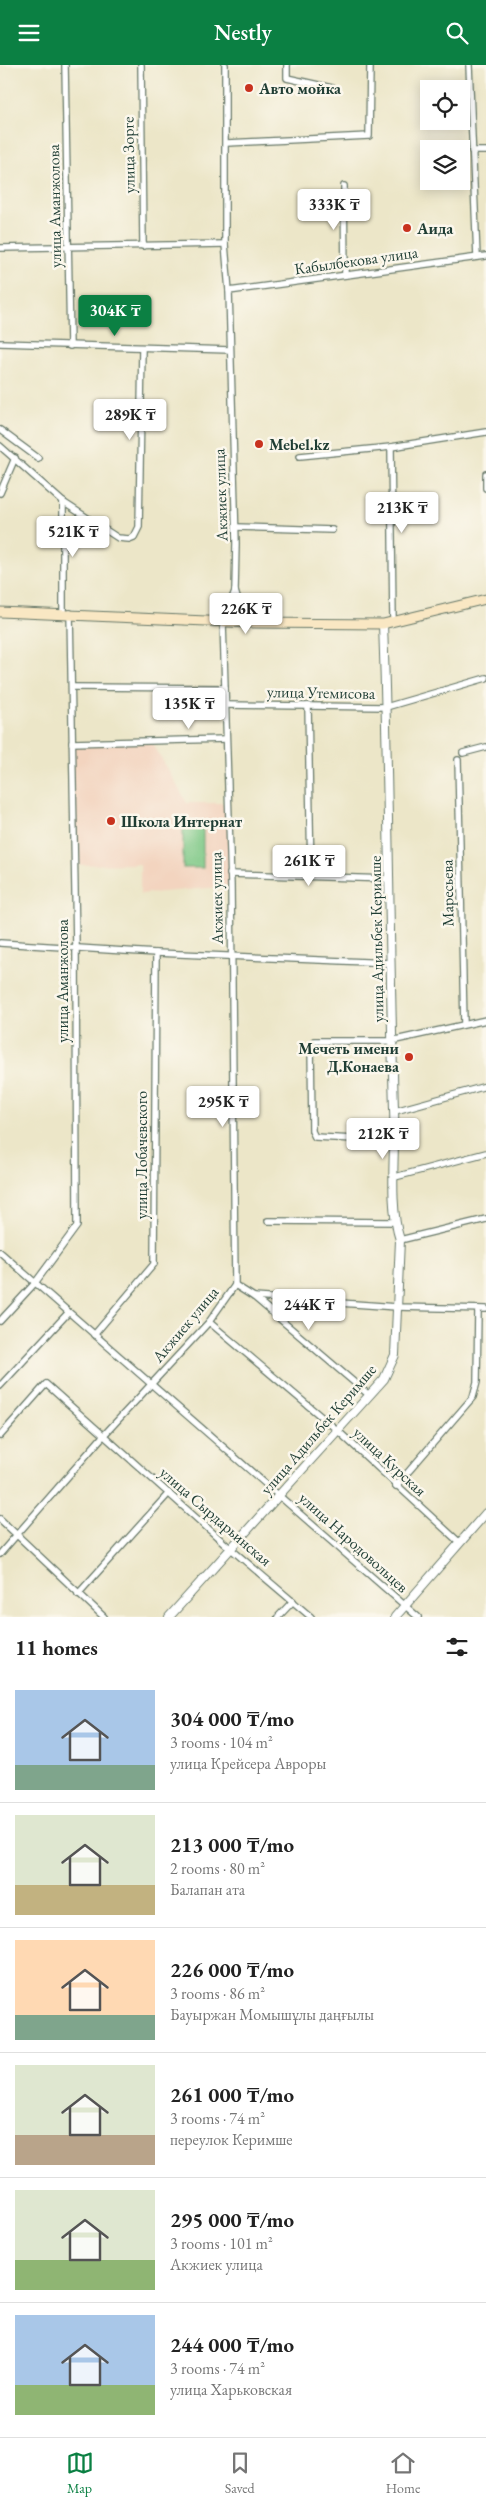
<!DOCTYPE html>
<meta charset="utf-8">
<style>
:root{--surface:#fff;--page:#f6f6f6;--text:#222;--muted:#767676;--line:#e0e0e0;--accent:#0b8043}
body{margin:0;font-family:"EB Garamond",serif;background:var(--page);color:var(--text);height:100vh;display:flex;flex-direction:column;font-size:19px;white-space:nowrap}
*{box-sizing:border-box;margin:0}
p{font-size:16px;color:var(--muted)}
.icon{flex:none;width:28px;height:28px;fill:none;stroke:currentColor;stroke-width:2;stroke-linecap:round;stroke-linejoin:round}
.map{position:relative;height:1552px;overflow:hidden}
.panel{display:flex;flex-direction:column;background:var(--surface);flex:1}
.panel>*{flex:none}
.tools{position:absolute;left:420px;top:15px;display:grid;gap:10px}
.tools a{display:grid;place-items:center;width:50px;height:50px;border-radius:0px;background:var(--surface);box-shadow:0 2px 12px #0003;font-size:25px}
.price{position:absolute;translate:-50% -42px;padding:0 11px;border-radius:5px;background:#fff;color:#222;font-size:16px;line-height:32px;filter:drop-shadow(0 1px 2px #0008)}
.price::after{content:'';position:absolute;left:50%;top:30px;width:15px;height:11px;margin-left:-8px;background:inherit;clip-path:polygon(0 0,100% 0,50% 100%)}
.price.selected{background:var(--accent);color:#fff}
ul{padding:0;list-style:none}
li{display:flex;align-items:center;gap:15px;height:125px;padding:0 15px}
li+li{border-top:1px solid var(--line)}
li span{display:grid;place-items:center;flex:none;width:140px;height:100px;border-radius:0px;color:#555}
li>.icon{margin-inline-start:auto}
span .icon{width:60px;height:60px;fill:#fffc;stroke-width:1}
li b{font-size:21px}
h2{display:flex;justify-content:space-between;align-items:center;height:60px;padding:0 15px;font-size:21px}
header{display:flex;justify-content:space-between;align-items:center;height:65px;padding:0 15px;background:var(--accent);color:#fff;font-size:22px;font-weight:600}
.menu{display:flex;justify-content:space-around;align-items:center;height:70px;border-top:1px solid var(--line);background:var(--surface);font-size:14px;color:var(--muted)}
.menu a{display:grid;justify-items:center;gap:2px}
.menu .selected{color:var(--accent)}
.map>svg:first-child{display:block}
.built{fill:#f3d4bf}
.green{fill:#7ec886;stroke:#4e825d}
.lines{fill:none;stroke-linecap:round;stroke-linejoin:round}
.minor-casing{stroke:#677868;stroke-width:8}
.tertiary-casing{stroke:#677868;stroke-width:10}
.secondary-casing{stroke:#677868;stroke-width:11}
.minor{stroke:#fff;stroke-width:5.5}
.tertiary{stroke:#fff;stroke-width:8}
.secondary{stroke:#f9e7c3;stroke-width:9}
.poi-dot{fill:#c8321e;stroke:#fbf7ec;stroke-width:2}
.labels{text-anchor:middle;stroke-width:5;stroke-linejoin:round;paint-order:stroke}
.poi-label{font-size:16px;font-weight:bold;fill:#1f3d34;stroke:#fbf7ec;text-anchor:start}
.street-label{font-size:16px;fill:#1f3d34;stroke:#fbf7ec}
</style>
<header><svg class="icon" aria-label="menu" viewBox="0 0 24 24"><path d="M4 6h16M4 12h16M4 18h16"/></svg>Nestly<svg class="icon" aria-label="search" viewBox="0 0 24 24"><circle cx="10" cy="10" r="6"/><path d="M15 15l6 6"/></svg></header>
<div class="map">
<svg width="486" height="1552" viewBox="0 0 486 1552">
<rect width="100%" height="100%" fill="#fbf7ec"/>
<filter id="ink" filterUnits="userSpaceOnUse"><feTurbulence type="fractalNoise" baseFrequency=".02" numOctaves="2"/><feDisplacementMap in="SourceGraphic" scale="10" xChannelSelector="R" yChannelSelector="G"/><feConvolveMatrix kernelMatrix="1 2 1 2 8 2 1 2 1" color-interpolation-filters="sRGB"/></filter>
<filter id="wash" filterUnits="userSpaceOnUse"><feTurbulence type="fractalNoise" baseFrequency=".0096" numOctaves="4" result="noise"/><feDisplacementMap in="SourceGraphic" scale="20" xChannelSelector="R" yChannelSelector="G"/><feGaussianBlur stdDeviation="1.12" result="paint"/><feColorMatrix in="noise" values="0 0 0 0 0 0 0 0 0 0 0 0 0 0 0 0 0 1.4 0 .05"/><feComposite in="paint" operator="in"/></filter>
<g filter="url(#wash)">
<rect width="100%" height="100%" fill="#ece6c8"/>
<polygon class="built" points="152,677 187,738 227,738 231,821 140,829 140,799 74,800 72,678"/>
<rect class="green" x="183" y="764" width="20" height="39"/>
</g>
<g filter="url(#ink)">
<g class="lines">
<g class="minor-casing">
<g id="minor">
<polyline points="65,0 70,281"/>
<polyline points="141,0 143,181"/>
<polyline points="287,0 287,13 332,23"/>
<polyline points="469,0 477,192"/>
<polyline points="227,78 369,71 370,0"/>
<polyline points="472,86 486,86"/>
<polyline points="344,121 345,210"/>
<polyline points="0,183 225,179"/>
<polyline points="229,226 486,191"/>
<polyline points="0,278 230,285"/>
<polyline points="0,365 38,393"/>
<polyline points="0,381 63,437 118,473 129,474 134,472 139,462 142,283"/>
<polyline points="391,382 393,557"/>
<polyline points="300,391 391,382 486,367"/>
<polyline points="486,409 486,423"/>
<polyline points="0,428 15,393"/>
<polyline points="236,462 332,465"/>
<polyline points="235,526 241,546 252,558"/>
<polyline points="63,548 63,437"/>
<polyline points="73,622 225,623"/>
<polyline points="225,640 386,642 486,613"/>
<polyline points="308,641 311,811"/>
<polyline points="72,678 226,674"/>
<polyline points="463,688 486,682"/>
<polyline points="458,695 464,959"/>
<polyline points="230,809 389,814"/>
<polyline points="0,878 156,888 391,898"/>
<polyline points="395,1046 486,1021"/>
<polyline points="394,1076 315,1072 312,1066 311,979 314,976 391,976 486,955"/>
<polyline points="395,1112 486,1088"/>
<polyline points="268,1156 394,1157"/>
<polyline points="400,1175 486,1154"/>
<polyline points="0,1187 418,1552"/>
<polyline points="235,1220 254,1232 369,1330"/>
<polyline points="254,1232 397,1242 486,1244"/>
<polyline points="0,1256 35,1218 77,1161 76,881 70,548"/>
<polyline points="209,1257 337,1365 460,1478"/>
<polyline points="94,1270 154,1199 156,888"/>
<polyline points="0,1321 68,1248"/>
<polyline points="0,1371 46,1319 231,1484 311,1552"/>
<polyline points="396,1421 473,1332 477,1317 478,1244"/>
<polyline points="0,1454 104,1552"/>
<polyline points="0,1489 104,1370 209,1257 235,1220 231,821 223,557 235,526 236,478 229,226 225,179 225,0"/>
<polyline points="78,1529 169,1428"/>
<polyline points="278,1552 293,1536"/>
</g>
</g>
<g class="tertiary-casing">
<g id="tertiary">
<path d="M169,1552L384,1314L395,1290L400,1175C388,1139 396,1083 394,1044C389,882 389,720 383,559"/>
<polyline points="395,1552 486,1448"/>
</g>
</g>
<g class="secondary-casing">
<polyline id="secondary" points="0,547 252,558 383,559 486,534"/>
</g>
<use href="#minor" class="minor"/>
<use href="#tertiary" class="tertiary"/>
<use href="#secondary" class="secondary"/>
</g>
</g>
<g class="poi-dot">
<circle cx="249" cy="23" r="5"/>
<circle cx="407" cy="163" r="5"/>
<circle cx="259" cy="379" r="5"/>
<circle cx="111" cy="756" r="5"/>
<circle cx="409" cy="992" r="5"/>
</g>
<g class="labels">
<g class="poi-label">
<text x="259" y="29">Авто мойка</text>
<text x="417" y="169">Аида</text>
<text x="269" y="385">Mebel.kz</text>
<text x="121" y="762">Школа Интернат</text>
<text x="399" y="989" text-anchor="end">Мечеть имени<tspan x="399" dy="18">Д.Конаева</tspan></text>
</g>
<g class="street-label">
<text transform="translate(128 90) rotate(-91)" y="6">улица Зорге</text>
<text transform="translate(54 141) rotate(-91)" y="6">улица Аманжолова</text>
<text transform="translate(356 195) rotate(-8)" y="6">Кабылбекова улица</text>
<text transform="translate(220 430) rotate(-92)" y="6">Акжиек улица</text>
<text transform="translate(321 627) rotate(1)" y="6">улица Утемисова</text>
<text transform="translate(447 828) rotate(-91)" y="6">Маресьева</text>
<text transform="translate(216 833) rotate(-91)" y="6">Акжиек улица</text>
<text transform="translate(376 874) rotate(-91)" y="6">улица Адильбек Керимше</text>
<text transform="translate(62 916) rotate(-90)" y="6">улица Аманжолова</text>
<text transform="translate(141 1090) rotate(-90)" y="6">улица Лобачевского</text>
<text transform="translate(185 1259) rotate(-50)" y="6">Акжиек улица</text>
<text transform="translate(318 1364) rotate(-49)" y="6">улица Адильбек Керимше</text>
<text transform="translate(390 1396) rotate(43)" y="6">улица Курская</text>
<text transform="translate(216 1451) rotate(41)" y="6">улица Сырдарьинская</text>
<text transform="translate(354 1477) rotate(42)" y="6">улица Народовольцев</text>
</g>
</g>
</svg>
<div class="tools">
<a><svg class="icon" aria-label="locate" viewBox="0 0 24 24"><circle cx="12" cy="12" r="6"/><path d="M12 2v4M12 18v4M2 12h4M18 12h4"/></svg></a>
<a><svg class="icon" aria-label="layers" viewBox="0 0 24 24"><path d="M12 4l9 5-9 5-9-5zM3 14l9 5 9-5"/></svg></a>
</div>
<b class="price" style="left:334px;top:166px">333K ₸</b>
<b class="price selected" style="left:115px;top:272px">304K ₸</b>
<b class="price" style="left:130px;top:376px">289K ₸</b>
<b class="price" style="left:402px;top:469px">213K ₸</b>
<b class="price" style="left:73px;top:493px">521K ₸</b>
<b class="price" style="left:246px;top:570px">226K ₸</b>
<b class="price" style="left:189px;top:665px">135K ₸</b>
<b class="price" style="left:309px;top:822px">261K ₸</b>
<b class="price" style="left:223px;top:1063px">295K ₸</b>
<b class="price" style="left:383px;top:1095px">212K ₸</b>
<b class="price" style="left:309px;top:1266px">244K ₸</b>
</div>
<section class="panel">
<h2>11 homes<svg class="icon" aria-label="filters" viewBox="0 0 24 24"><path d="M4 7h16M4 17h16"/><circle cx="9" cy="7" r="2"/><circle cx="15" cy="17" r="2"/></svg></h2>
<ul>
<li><span style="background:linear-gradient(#a9c7e8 75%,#7fa58c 0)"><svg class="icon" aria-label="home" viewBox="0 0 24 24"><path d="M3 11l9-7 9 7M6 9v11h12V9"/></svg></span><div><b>304 000 ₸/mo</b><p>3 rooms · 104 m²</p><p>улица Крейсера Авроры</p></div></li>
<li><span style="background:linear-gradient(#dfe7d0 70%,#c2b280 0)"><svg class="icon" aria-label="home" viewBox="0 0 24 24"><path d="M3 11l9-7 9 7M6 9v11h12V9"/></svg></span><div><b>213 000 ₸/mo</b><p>2 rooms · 80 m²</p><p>Балапан ата</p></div></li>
<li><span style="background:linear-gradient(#ffd9b3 75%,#7fa58c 0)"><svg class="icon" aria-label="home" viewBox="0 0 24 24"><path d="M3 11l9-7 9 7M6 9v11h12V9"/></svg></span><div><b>226 000 ₸/mo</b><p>3 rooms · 86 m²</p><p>Бауыржан Момышұлы даңғылы</p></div></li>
<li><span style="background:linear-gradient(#dfe7d0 70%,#b9a48a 0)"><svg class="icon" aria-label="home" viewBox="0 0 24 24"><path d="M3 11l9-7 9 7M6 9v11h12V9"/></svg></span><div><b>261 000 ₸/mo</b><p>3 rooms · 74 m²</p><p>переулок Керимше</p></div></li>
<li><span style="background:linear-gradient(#dfe7d0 70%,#8fb573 0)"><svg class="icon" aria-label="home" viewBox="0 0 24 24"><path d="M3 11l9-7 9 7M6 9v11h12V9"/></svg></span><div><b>295 000 ₸/mo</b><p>3 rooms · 101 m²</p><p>Акжиек улица</p></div></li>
<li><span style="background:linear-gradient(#a9c7e8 70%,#8fb573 0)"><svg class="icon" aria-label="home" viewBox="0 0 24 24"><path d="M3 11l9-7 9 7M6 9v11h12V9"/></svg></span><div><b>244 000 ₸/mo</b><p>3 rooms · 74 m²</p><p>улица Харьковская</p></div></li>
</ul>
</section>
<nav class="menu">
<a class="selected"><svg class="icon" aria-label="map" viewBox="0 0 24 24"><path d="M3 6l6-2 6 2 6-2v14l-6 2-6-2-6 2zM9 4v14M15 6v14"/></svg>Map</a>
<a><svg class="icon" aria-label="saved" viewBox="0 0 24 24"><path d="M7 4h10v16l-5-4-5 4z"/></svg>Saved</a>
<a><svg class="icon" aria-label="home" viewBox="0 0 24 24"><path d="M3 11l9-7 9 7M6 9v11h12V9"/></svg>Home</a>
</nav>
